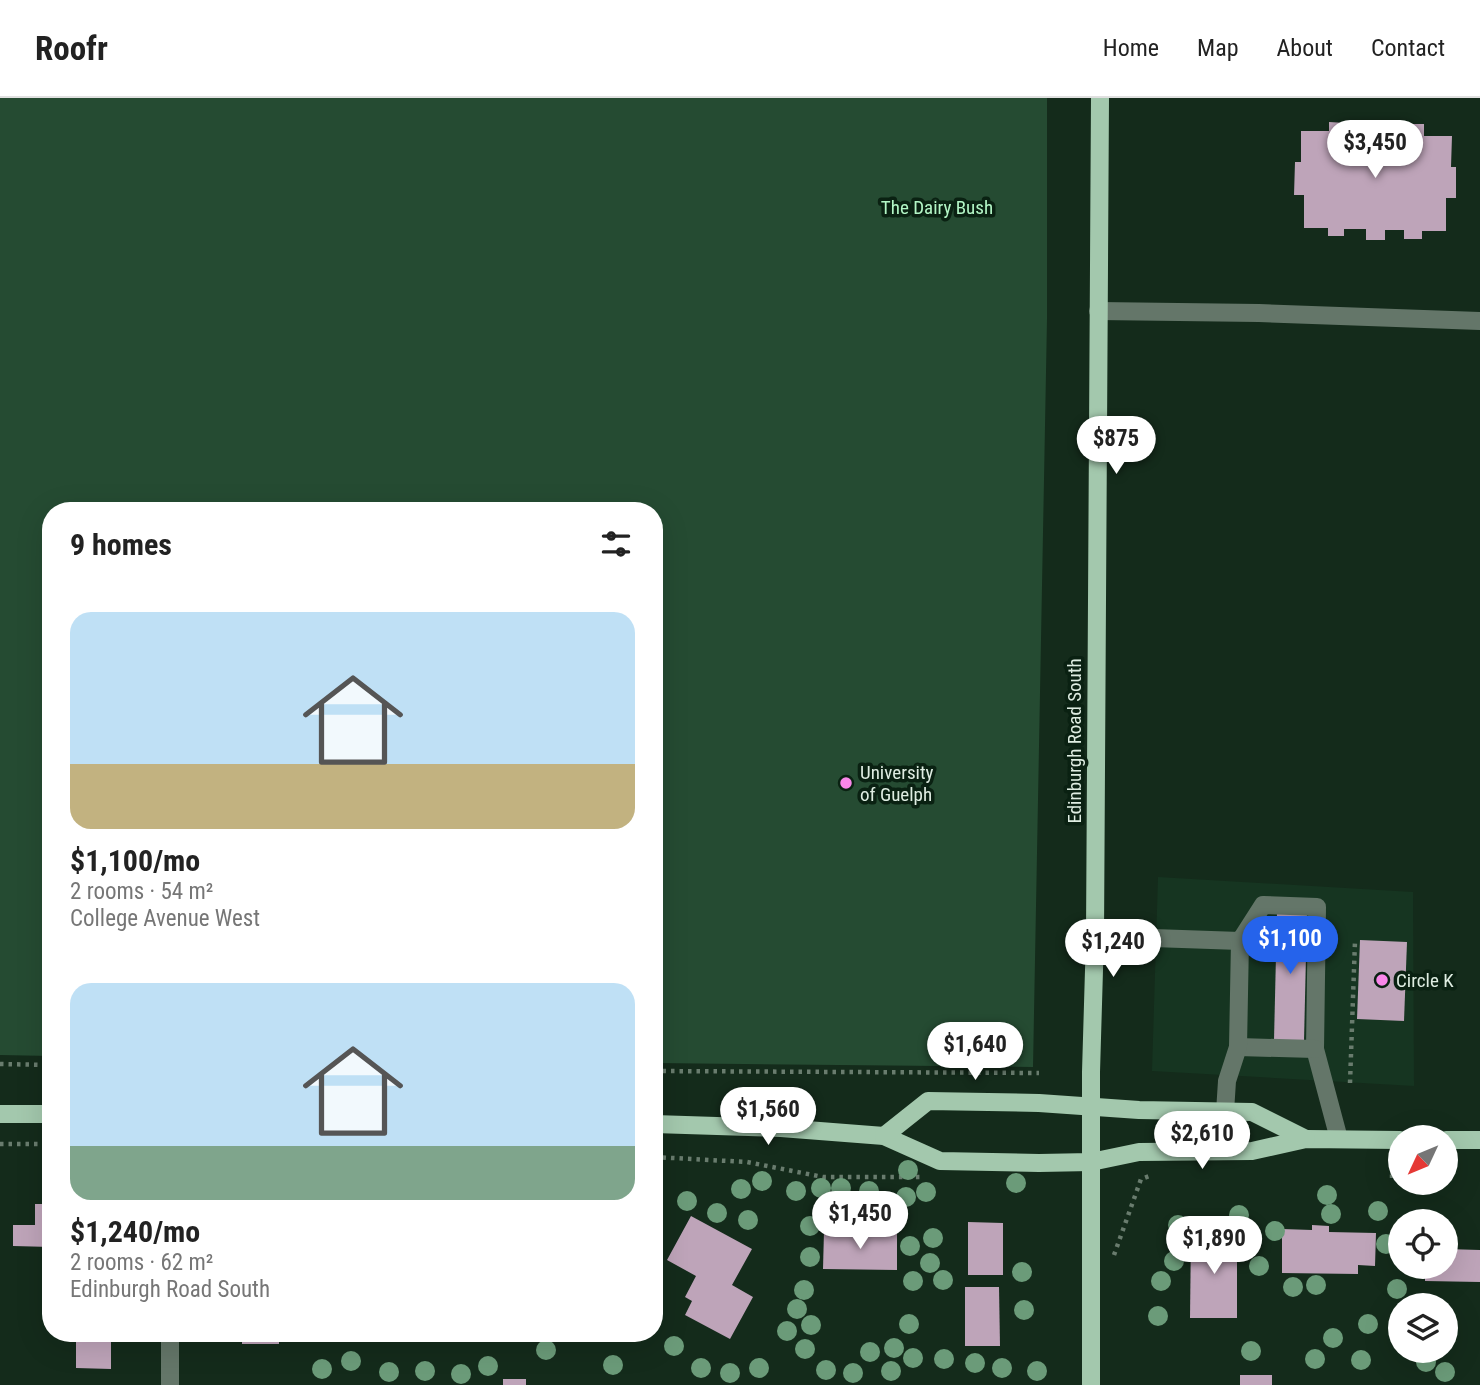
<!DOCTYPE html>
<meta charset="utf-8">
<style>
:root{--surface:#fff;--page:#f6f6f6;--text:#222;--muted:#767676;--line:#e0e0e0;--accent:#2563eb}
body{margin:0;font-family:"Roboto Condensed",sans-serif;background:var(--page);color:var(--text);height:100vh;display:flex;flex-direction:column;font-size:26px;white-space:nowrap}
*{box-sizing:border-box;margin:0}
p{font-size:23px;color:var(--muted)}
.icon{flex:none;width:38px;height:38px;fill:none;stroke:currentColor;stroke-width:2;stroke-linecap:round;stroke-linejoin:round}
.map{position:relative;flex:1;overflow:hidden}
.side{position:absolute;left:42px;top:404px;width:621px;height:840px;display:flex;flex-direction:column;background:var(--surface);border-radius:28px;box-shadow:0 7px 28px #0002}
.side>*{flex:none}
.needle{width:46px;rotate:226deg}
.tools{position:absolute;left:1388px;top:1027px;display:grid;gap:14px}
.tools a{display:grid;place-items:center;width:70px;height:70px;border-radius:50%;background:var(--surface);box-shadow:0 7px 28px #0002;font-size:35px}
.price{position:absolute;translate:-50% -60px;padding:0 16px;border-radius:24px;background:#fff;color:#222;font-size:23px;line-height:46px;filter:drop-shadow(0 2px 4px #0008)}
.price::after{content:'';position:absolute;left:50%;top:42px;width:21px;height:16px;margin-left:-10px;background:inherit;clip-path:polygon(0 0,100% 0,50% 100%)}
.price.on{background:var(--accent);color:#fff}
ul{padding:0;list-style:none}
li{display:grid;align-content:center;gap:14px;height:371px;padding:0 28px}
li span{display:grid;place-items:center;height:217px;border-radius:21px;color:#555}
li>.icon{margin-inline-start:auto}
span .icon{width:126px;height:126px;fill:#fffc;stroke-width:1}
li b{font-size:30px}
h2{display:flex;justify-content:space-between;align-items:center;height:84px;padding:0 28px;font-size:30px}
header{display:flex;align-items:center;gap:42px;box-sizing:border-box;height:98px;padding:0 35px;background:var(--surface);border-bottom:2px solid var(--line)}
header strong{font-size:33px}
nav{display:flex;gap:38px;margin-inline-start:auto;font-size:24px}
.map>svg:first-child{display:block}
.built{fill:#163521}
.green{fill:#254b32}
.building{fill:#bea4b9}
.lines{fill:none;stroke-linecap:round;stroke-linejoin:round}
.path{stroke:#697c6e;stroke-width:4.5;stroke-dasharray:3.5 5;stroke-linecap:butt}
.minor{stroke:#647669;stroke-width:18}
.major{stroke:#a3c8ad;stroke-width:18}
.tree{fill:#6b9b79}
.poi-dot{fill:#f987e9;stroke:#0a2112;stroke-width:2.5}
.labels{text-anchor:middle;stroke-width:7;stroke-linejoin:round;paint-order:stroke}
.park-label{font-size:19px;fill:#b3f6c6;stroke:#0a2112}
.street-label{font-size:19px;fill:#dfede2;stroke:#0a2112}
.poi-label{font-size:19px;fill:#dfede2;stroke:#0a2112;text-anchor:start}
</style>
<header>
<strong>Roofr</strong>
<nav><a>Home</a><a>Map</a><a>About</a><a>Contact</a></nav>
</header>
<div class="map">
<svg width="1480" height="1287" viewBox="0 0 1480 1287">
<rect width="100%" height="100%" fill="#142b1b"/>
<polygon class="built" points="1158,779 1413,794 1414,988 1152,973"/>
<polygon class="green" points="0,0 1047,0 1047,221 1033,969 655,965 654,413 51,413 51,958 0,957"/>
<g class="building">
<polygon points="1329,24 1347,25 1347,35 1365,36 1365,25 1387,25 1387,34 1407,34 1407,26 1424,26 1424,38 1452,38 1451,69 1456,69 1456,100 1446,100 1446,133 1422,133 1422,141 1404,141 1404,132 1385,132 1385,142 1366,142 1366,131 1344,131 1344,138 1328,138 1328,130 1304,130 1304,97 1294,97 1295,64 1301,64 1301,33 1329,33"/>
<polygon points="1277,814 1307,815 1304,943 1274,942"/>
<polygon points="1360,842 1407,844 1404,923 1357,921"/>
<polygon points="35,1106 51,1106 51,1149 13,1148 13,1127 35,1127"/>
<polygon points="691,1118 752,1151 732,1187 753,1199 730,1241 685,1217 692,1203 685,1199 696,1178 667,1162"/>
<polygon points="968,1124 1003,1125 1003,1177 968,1177"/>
<polygon points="1312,1127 1329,1128 1329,1134 1376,1135 1375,1168 1358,1167 1358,1176 1282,1175 1282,1131 1312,1132"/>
<polygon points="824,1133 897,1134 897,1172 823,1171"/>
<polygon points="1191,1135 1237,1135 1237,1220 1190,1220"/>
<polygon points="1446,1151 1480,1152 1480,1184 1425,1183 1425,1169 1446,1169"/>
<polygon points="965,1189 999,1189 1000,1248 965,1248"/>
<polygon points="76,1236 111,1236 111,1271 76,1270"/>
<rect x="242" y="1236" width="37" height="10"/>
<rect x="1240" y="1277" width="32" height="10"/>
<rect x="503" y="1281" width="23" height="6"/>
</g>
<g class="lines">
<g class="path">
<polyline points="0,966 51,967"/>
<polyline points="654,973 1039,975"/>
<polyline points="1350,985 1355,843"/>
<polyline points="0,1046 51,1046"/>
<polyline points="654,1059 747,1064 823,1079 921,1079"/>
<polyline points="1392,1080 1392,1071"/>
<polyline points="1114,1157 1141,1081 1152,1077"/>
</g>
<g class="minor">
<polyline points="1098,213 1259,215 1480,223"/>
<polyline points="1095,838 1240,843 1263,807 1317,809 1315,951 1339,1041"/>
<polyline points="1238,949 1315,951"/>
<polyline points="1225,1014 1227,983 1238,949 1240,843"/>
<polyline points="170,1287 170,1236"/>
</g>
<g class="major">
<polyline points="0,1016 51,1016"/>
<polyline points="654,1026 781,1030 884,1038 940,1063 1039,1065 1091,1064 1139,1054 1252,1053 1306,1041 1400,1042"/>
<polyline points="884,1038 928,1003 1039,1005 1139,1012 1252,1014 1306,1041"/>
<polyline points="1446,1042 1480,1042"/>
<polyline points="1091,1287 1091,974 1095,838 1100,0"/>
</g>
</g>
<g class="tree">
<circle cx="908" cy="1072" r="10"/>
<circle cx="762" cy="1083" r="10"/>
<circle cx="1016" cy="1085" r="10"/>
<circle cx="821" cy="1090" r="10"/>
<circle cx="841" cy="1090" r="10"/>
<circle cx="741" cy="1091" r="10"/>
<circle cx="796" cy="1093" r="10"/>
<circle cx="869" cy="1093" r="10"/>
<circle cx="926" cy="1094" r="10"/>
<circle cx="1327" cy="1097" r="10"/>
<circle cx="906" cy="1099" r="10"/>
<circle cx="687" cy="1103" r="10"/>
<circle cx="844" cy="1112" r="10"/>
<circle cx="1378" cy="1113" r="10"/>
<circle cx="717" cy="1115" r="10"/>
<circle cx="1331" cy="1116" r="10"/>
<circle cx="1239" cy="1117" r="10"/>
<circle cx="748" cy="1122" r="10"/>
<circle cx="1178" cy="1127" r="10"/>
<circle cx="810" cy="1128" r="10"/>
<circle cx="1275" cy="1133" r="10"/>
<circle cx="933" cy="1140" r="10"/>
<circle cx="1386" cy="1146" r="10"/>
<circle cx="910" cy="1148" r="10"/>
<circle cx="810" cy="1159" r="10"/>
<circle cx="1174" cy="1163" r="10"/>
<circle cx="930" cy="1165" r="10"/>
<circle cx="1259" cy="1168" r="10"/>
<circle cx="1022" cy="1174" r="10"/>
<circle cx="943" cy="1182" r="10"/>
<circle cx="913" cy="1183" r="10"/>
<circle cx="1161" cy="1183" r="10"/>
<circle cx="1316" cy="1187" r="10"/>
<circle cx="1293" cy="1189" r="10"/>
<circle cx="1397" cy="1191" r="10"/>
<circle cx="804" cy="1192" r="10"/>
<circle cx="797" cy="1211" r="10"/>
<circle cx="1024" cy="1212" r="10"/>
<circle cx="1158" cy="1218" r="10"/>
<circle cx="909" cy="1226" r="10"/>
<circle cx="1368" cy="1226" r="10"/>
<circle cx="811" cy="1227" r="10"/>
<circle cx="787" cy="1233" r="10"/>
<circle cx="1333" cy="1240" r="10"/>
<circle cx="674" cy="1248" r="10"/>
<circle cx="894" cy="1250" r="10"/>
<circle cx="805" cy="1251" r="10"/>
<circle cx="546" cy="1252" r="10"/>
<circle cx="1251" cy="1253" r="10"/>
<circle cx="870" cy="1254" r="10"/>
<circle cx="913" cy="1260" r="10"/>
<circle cx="944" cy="1261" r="10"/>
<circle cx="1315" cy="1261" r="10"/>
<circle cx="1361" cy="1262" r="10"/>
<circle cx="351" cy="1263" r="10"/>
<circle cx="1426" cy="1264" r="10"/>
<circle cx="975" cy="1265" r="10"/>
<circle cx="613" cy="1267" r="10"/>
<circle cx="488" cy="1268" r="10"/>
<circle cx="701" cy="1270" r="10"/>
<circle cx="759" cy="1270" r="10"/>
<circle cx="1002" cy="1270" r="10"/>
<circle cx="322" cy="1271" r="10"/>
<circle cx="826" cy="1272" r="10"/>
<circle cx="425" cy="1273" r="10"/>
<circle cx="891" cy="1273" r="10"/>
<circle cx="1037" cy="1273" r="10"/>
<circle cx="389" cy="1274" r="10"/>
<circle cx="1445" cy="1274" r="10"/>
<circle cx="730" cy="1275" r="10"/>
<circle cx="853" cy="1275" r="10"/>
<circle cx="461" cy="1276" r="10"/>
</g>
<g class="poi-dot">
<circle cx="846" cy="685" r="7"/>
<circle cx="1382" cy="882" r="7"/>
</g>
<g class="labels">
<g class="park-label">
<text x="937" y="116">The Dairy Bush</text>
</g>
<g class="street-label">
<text transform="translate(1074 643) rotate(-90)" y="7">Edinburgh Road South</text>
</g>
<g class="poi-label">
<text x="860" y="681">University<tspan x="860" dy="22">of Guelph</tspan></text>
<text x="1396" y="889">Circle K</text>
</g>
</g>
</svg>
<div class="tools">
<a><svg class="needle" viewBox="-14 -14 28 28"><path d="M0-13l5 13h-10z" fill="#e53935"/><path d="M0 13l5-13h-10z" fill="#767676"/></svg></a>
<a><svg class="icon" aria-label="locate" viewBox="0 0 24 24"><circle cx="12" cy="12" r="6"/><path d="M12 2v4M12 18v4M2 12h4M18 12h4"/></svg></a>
<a><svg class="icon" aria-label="layers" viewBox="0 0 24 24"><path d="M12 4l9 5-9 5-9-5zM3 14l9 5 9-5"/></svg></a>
</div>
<b class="price" style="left:1375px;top:82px">$3,450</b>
<b class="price" style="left:1116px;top:378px">$875</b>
<b class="price on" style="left:1290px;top:878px">$1,100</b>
<b class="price" style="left:1113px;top:881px">$1,240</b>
<b class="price" style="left:975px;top:984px">$1,640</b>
<b class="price" style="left:768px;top:1049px">$1,560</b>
<b class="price" style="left:1202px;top:1073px">$2,610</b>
<b class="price" style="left:860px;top:1153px">$1,450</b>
<b class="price" style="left:1214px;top:1178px">$1,890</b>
<section class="side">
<h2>9 homes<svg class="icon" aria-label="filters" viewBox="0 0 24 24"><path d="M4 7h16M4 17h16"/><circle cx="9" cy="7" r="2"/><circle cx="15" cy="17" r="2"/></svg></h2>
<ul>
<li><span style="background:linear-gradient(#bfe0f5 70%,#c2b280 0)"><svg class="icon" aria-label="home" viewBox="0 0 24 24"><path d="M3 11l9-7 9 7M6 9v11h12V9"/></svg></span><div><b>$1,100/mo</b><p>2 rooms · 54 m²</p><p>College Avenue West</p></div></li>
<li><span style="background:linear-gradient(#bfe0f5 75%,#7fa58c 0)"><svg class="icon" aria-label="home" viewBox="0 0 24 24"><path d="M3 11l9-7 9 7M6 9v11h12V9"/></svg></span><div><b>$1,240/mo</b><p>2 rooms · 62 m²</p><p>Edinburgh Road South</p></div></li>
</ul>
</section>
</div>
